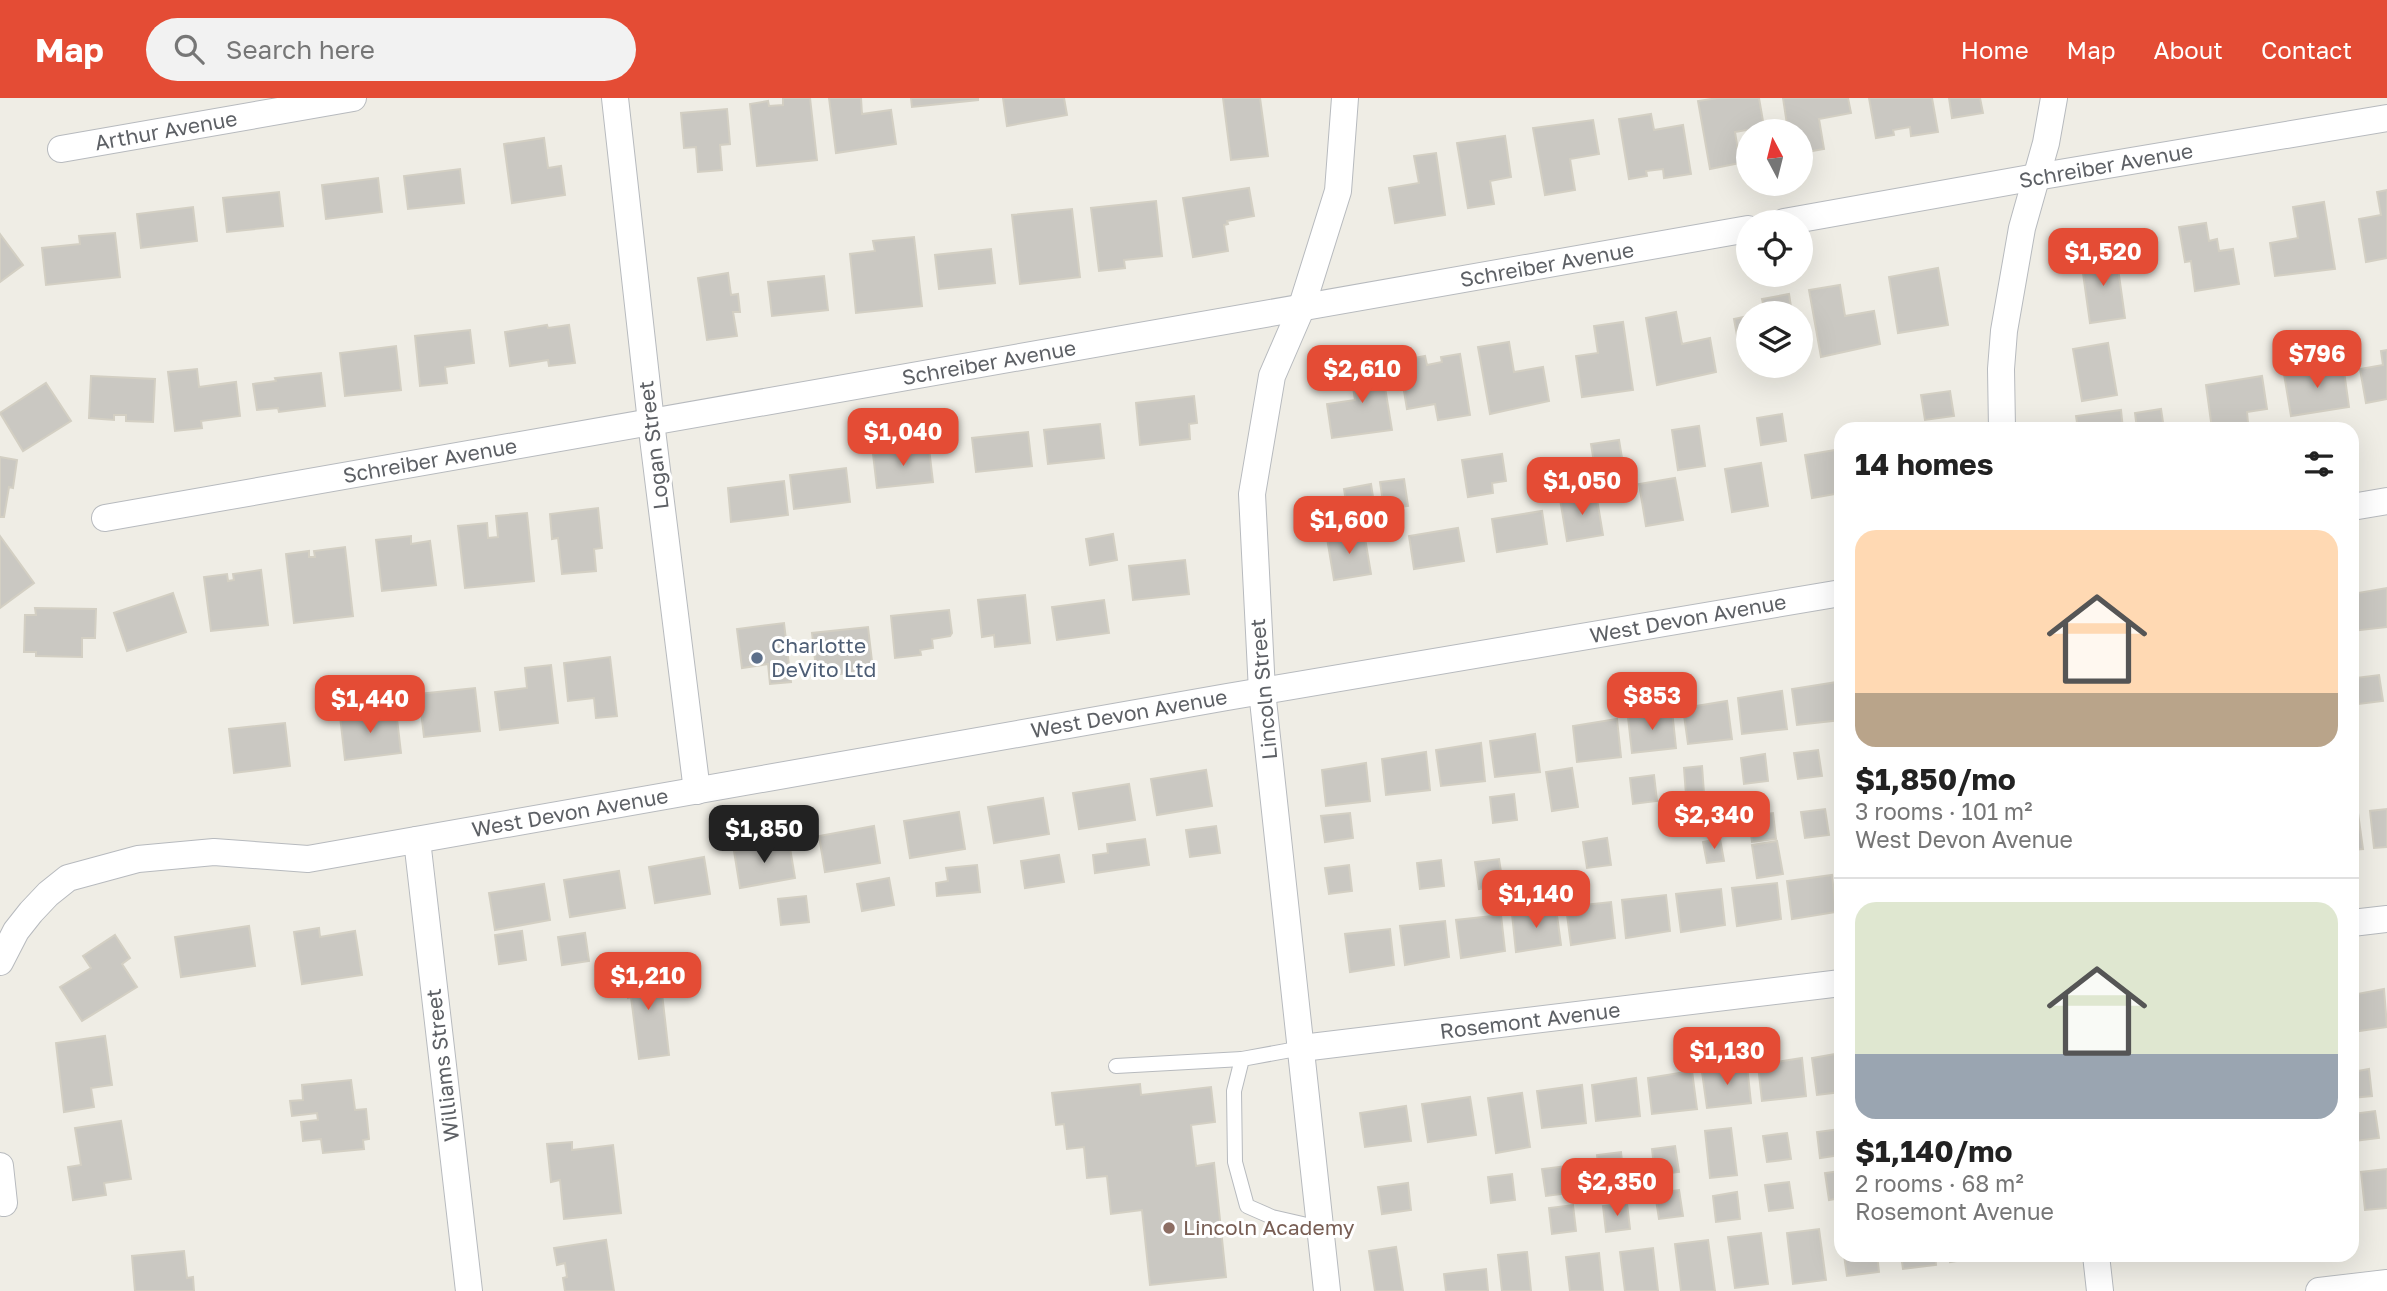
<!DOCTYPE html>
<meta charset="utf-8">
<style>
:root{--surface:#fff;--page:#f2f2f2;--text:#222;--muted:#767676;--line:#e0e0e0;--accent:#e44c35}
body{margin:0;font-family:"Golos Text",sans-serif;background:var(--page);color:var(--text);height:100vh;display:flex;flex-direction:column;font-size:26px;white-space:nowrap}
*{box-sizing:border-box;margin:0}
p{font-size:23px;color:var(--muted)}
.icon{flex:none;width:38px;height:38px;fill:none;stroke:currentColor;stroke-width:2;stroke-linecap:round;stroke-linejoin:round}
.map{position:relative;flex:1;overflow:hidden}
.panel{position:absolute;left:1834px;top:324px;width:525px;height:840px;display:flex;flex-direction:column;background:var(--surface);border-radius:21px;box-shadow:0 7px 28px #0002}
.panel>*{flex:none}
.needle{width:46px;rotate:353deg}
.fabs{position:absolute;left:1736px;top:21px;display:grid;gap:14px}
.fabs a{display:grid;place-items:center;width:77px;height:77px;border-radius:50%;background:var(--surface);box-shadow:0 7px 28px #0002;font-size:35px}
.price{position:absolute;translate:-50% -60px;padding:0 16px;border-radius:14px;background:var(--accent);color:#fff;font-size:23px;line-height:46px;filter:drop-shadow(0 2px 4px #0008)}
.price::after{content:'';position:absolute;left:50%;top:42px;width:21px;height:16px;margin-left:-10px;background:inherit;clip-path:polygon(0 0,100% 0,50% 100%)}
.price.on{background:#222;color:#fff}
ul{padding:0;list-style:none}
li{display:grid;align-content:center;gap:14px;height:371px;padding:0 21px}
li+li{border-top:2px solid var(--line)}
li span{display:grid;place-items:center;height:217px;border-radius:21px;color:#555}
li>.icon{margin-inline-start:auto}
span .icon{width:126px;height:126px;fill:#fffc;stroke-width:1}
li b{font-size:30px}
h2{display:flex;justify-content:space-between;align-items:center;height:84px;padding:0 21px;font-size:30px}
header{display:flex;align-items:center;gap:42px;box-sizing:border-box;height:98px;padding:0 35px;background:var(--accent);color:#fff}
header strong{font-size:33px}
nav{display:flex;gap:38px;margin-inline-start:auto;font-size:24px}
.search{width:490px;height:63px;background:var(--page);display:flex;align-items:center;gap:18px;box-sizing:border-box;padding:0 24px;border-radius:38px;color:var(--muted);font-size:26px}
.map>svg:first-child{display:block}
.building{fill:#cac8c2;stroke:#d3cfc3;stroke-width:2}
.lines{fill:none;stroke-linecap:round;stroke-linejoin:round}
.lane-casing{stroke:#b7babe;stroke-width:16}
.street-casing{stroke:#b7babe;stroke-width:28}
.lane{stroke:#fff;stroke-width:14}
.street{stroke:#fff;stroke-width:26}
.service-dot{fill:#5c6f8a;stroke:#fff;stroke-width:2.5}
.education-dot{fill:#8d6e63;stroke:#fff;stroke-width:2.5}
.labels{text-anchor:middle;stroke-width:6;stroke-linejoin:round;paint-order:stroke}
.street-label{font-size:21px;fill:#5d6065;stroke:#fff}
.service-label{font-size:21px;fill:#4e5e75;stroke:#fff;text-anchor:start}
.education-label{font-size:21px;fill:#785e54;stroke:#fff;text-anchor:start}
</style>
<header>
<strong>Map</strong>
<div class="search"><svg class="icon" aria-label="search" viewBox="0 0 24 24"><circle cx="10" cy="10" r="6"/><path d="M15 15l6 6"/></svg>Search here</div>
<nav><a>Home</a><a>Map</a><a>About</a><a>Contact</a></nav>
</header>
<div class="map">
<svg width="2387" height="1193" viewBox="0 0 2387 1193">
<rect width="100%" height="100%" fill="#efede5"/>
<g class="building">
<polygon points="783,0 810,0 817,62 757,68 750,6 768,3 769,8 783,7"/>
<polygon points="829,0 861,0 862,16 891,12 896,46 836,55"/>
<polygon points="911,0 978,0 978,2 912,9"/>
<polygon points="1003,0 1064,0 1067,17 1007,28"/>
<polygon points="1223,0 1260,0 1268,58 1231,62"/>
<polygon points="1718,0 1759,0 1764,29 1735,34 1740,65 1710,71 1698,3"/>
<polygon points="1783,0 1848,0 1851,15 1819,21 1824,51 1801,55 1801,33 1788,33"/>
<polygon points="1869,0 1932,0 1938,34 1911,38 1910,29 1893,32 1894,37 1876,40"/>
<polygon points="1949,0 1980,0 1983,15 1952,20"/>
<polygon points="727,11 730,46 720,47 722,72 698,74 696,49 684,50 681,15"/>
<polygon points="1651,16 1654,32 1683,27 1691,76 1664,80 1663,71 1646,73 1647,78 1629,81 1619,21"/>
<polygon points="1593,22 1599,56 1570,61 1575,92 1545,97 1533,30"/>
<polygon points="1505,38 1511,79 1490,83 1494,106 1468,110 1457,45"/>
<polygon points="544,40 548,70 561,68 565,97 512,105 504,46"/>
<polygon points="1436,55 1445,117 1395,125 1389,90 1419,85 1414,58"/>
<polygon points="460,71 464,105 408,111 404,78"/>
<polygon points="378,80 382,114 326,121 322,87"/>
<polygon points="1249,90 1254,118 1227,123 1228,126 1224,127 1228,153 1193,159 1183,100"/>
<polygon points="2387,92 2387,160 2366,164 2359,121 2381,117 2377,94"/>
<polygon points="279,94 283,128 227,134 223,100"/>
<polygon points="1156,103 1162,158 1124,162 1125,170 1099,173 1091,110"/>
<polygon points="2324,104 2335,171 2275,178 2270,145 2298,140 2293,109"/>
<polygon points="193,109 197,143 141,150 137,116"/>
<polygon points="1072,111 1080,179 1020,186 1012,117"/>
<polygon points="2206,125 2209,143 2217,141 2219,153 2233,151 2239,186 2195,193 2191,163 2185,164 2179,129"/>
<polygon points="115,135 120,179 46,187 42,150 80,146 79,138"/>
<polygon points="0,136 23,167 0,184"/>
<polygon points="914,139 922,208 856,215 850,156 875,153 873,143"/>
<polygon points="991,151 995,185 939,191 935,157"/>
<polygon points="2116,156 2125,220 2090,225 2081,161"/>
<polygon points="1938,170 1948,227 1898,235 1889,179"/>
<polygon points="728,175 731,197 738,196 740,214 733,214 737,238 707,242 698,180"/>
<polygon points="824,178 828,212 772,218 768,184"/>
<polygon points="1840,187 1845,218 1874,213 1880,246 1821,259 1809,192"/>
<polygon points="1789,196 1792,215 1765,215 1762,201"/>
<polygon points="1676,214 1682,246 1710,240 1716,274 1657,287 1646,220"/>
<polygon points="1748,218 1748,253 1740,254 1734,221"/>
<polygon points="1623,224 1633,292 1582,299 1576,258 1598,255 1594,228"/>
<polygon points="547,227 548,230 569,227 575,265 549,268 548,262 510,268 505,234"/>
<polygon points="470,232 474,265 445,269 447,285 420,288 415,238"/>
<polygon points="1509,244 1514,274 1543,269 1549,303 1490,316 1478,249"/>
<polygon points="2108,245 2117,297 2082,303 2073,251"/>
<polygon points="396,248 401,292 345,298 340,255"/>
<polygon points="2387,252 2387,301 2366,305 2360,271 2383,267 2381,253"/>
<polygon points="1460,256 1470,317 1438,322 1435,306 1407,311 1399,263 1425,258 1427,267 1442,264 1441,259"/>
<polygon points="1381,265 1392,332 1332,340 1327,306 1355,302 1350,270"/>
<polygon points="2343,266 2349,309 2291,318 2284,276"/>
<polygon points="197,271 199,289 236,284 240,318 201,323 202,330 175,333 168,274"/>
<polygon points="321,275 325,308 279,314 278,310 257,312 253,286 276,283 275,280"/>
<polygon points="91,278 155,281 153,324 126,323 126,317 114,317 114,322 89,320"/>
<polygon points="2262,278 2267,311 2247,314 2248,325 2212,331 2206,287"/>
<polygon points="46,285 71,323 23,353 0,315"/>
<polygon points="1950,293 1954,318 1925,322 1921,297"/>
<polygon points="1194,298 1197,325 1189,326 1190,341 1140,347 1136,305"/>
<polygon points="2161,311 2164,331 2137,331 2135,315"/>
<polygon points="2121,312 2123,331 2078,331 2076,318"/>
<polygon points="1782,316 1786,343 1761,347 1757,320"/>
<polygon points="1100,326 1104,360 1048,366 1044,332"/>
<polygon points="1699,328 1705,368 1678,372 1672,332"/>
<polygon points="1028,334 1032,368 976,374 972,340"/>
<polygon points="1619,342 1624,372 1596,377 1591,346"/>
<polygon points="929,350 933,384 877,390 873,356"/>
<polygon points="1841,351 1841,395 1812,400 1805,357"/>
<polygon points="1502,356 1506,383 1492,385 1493,395 1468,399 1462,362"/>
<polygon points="0,359 17,362 13,390 9,389 4,419 0,419"/>
<polygon points="1761,365 1768,408 1732,414 1725,371"/>
<polygon points="846,370 850,404 794,411 790,377"/>
<polygon points="1675,380 1683,422 1646,428 1639,386"/>
<polygon points="1404,381 1408,408 1384,411 1380,384"/>
<polygon points="784,383 788,417 731,424 728,390"/>
<polygon points="1371,386 1375,412 1348,416 1344,391"/>
<polygon points="1596,395 1603,437 1567,443 1560,401"/>
<polygon points="598,410 602,450 594,451 596,473 562,476 558,440 552,441 550,416"/>
<polygon points="1542,413 1547,446 1497,454 1492,421"/>
<polygon points="527,415 534,483 465,490 458,428 487,425 488,440 498,439 496,418"/>
<polygon points="1458,430 1464,463 1414,471 1409,438"/>
<polygon points="1364,434 1371,476 1334,482 1327,440"/>
<polygon points="1113,436 1117,462 1090,467 1086,441"/>
<polygon points="0,438 34,485 0,510"/>
<polygon points="411,438 411,446 430,443 436,487 382,493 376,442"/>
<polygon points="345,449 353,518 294,525 286,456 309,453 309,459 315,459 314,453"/>
<polygon points="1185,462 1189,496 1133,502 1129,468"/>
<polygon points="261,472 268,527 211,533 204,479 227,476 228,483 234,482 233,476"/>
<polygon points="2387,490 2387,529 2352,533 2352,496"/>
<polygon points="173,495 186,534 127,553 114,515"/>
<polygon points="1025,497 1030,545 995,549 994,537 982,539 978,502"/>
<polygon points="1104,502 1109,535 1057,542 1052,509"/>
<polygon points="35,510 96,511 95,540 82,540 82,559 36,558 36,554 24,554 25,517 36,517"/>
<polygon points="949,512 952,535 950,538 932,541 933,550 920,552 921,557 895,560 891,518"/>
<polygon points="784,525 791,584 770,586 768,566 742,570 737,531"/>
<polygon points="868,529 873,572 817,579 812,535"/>
<polygon points="610,559 617,618 596,620 594,600 568,603 564,565"/>
<polygon points="551,567 558,625 500,632 495,594 527,590 525,570"/>
<polygon points="2379,577 2383,603 2359,606 2355,580"/>
<polygon points="1837,584 1841,622 1797,627 1792,591"/>
<polygon points="475,590 480,633 424,639 419,596"/>
<polygon points="1782,593 1787,631 1742,636 1738,600"/>
<polygon points="1727,603 1732,641 1688,646 1683,610"/>
<polygon points="396,612 401,655 345,662 340,618"/>
<polygon points="1672,612 1676,650 1632,655 1628,619"/>
<polygon points="1617,621 1621,659 1577,664 1573,628"/>
<polygon points="285,625 290,668 234,675 229,631"/>
<polygon points="1535,636 1540,674 1495,679 1490,643"/>
<polygon points="1481,645 1485,683 1441,688 1436,652"/>
<polygon points="1818,652 1822,678 1798,681 1794,655"/>
<polygon points="1426,654 1430,692 1386,697 1382,661"/>
<polygon points="1765,656 1768,683 1744,686 1741,660"/>
<polygon points="1366,665 1370,703 1326,708 1322,672"/>
<polygon points="1702,668 1704,695 1686,697 1684,670"/>
<polygon points="1572,670 1578,709 1552,713 1546,674"/>
<polygon points="1206,672 1212,708 1157,717 1151,681"/>
<polygon points="1654,677 1657,703 1633,706 1630,680"/>
<polygon points="1129,686 1135,722 1079,731 1073,695"/>
<polygon points="1514,696 1517,722 1493,725 1490,699"/>
<polygon points="1043,700 1049,736 994,745 988,709"/>
<polygon points="1825,711 1829,737 1805,740 1801,714"/>
<polygon points="2387,711 2387,749 2374,750 2370,713"/>
<polygon points="959,714 965,751 910,760 904,723"/>
<polygon points="1350,715 1353,740 1325,744 1321,718"/>
<polygon points="1773,715 1776,741 1752,744 1749,718"/>
<polygon points="2358,715 2363,751 2352,752 2352,716"/>
<polygon points="874,728 880,765 825,774 819,738"/>
<polygon points="1216,728 1220,755 1190,759 1186,732"/>
<polygon points="1607,740 1611,767 1587,770 1583,744"/>
<polygon points="1145,741 1149,767 1095,775 1093,757 1108,755 1107,746"/>
<polygon points="1720,741 1724,763 1707,765 1703,744"/>
<polygon points="1777,743 1783,776 1757,780 1752,747"/>
<polygon points="789,744 795,780 740,790 734,753"/>
<polygon points="1059,757 1064,784 1025,790 1021,763"/>
<polygon points="704,759 710,796 655,805 649,769"/>
<polygon points="1499,761 1503,787 1479,791 1475,764"/>
<polygon points="1441,762 1444,788 1420,791 1417,765"/>
<polygon points="977,767 980,794 937,798 936,785 948,783 946,770"/>
<polygon points="1349,767 1352,793 1329,796 1325,770"/>
<polygon points="619,773 625,810 570,819 564,782"/>
<polygon points="1832,777 1836,814 1792,821 1787,783"/>
<polygon points="889,780 894,807 862,813 857,786"/>
<polygon points="1777,785 1781,821 1737,828 1732,790"/>
<polygon points="544,786 550,822 495,832 489,795"/>
<polygon points="1721,791 1725,827 1681,834 1676,796"/>
<polygon points="1666,797 1670,833 1626,840 1622,802"/>
<polygon points="806,798 809,824 781,827 778,801"/>
<polygon points="1611,804 1615,840 1571,847 1566,809"/>
<polygon points="1556,810 1561,847 1516,854 1512,816"/>
<polygon points="1501,817 1505,853 1461,860 1456,822"/>
<polygon points="1445,823 1449,859 1405,867 1400,828"/>
<polygon points="249,828 255,868 181,879 175,839"/>
<polygon points="319,830 320,839 355,833 362,877 302,886 294,834"/>
<polygon points="1390,831 1394,867 1350,874 1345,836"/>
<polygon points="522,833 526,862 499,866 495,837"/>
<polygon points="585,835 589,863 562,867 558,839"/>
<polygon points="115,837 130,860 122,866 137,889 82,923 60,889 91,870 83,858"/>
<polygon points="659,869 669,957 639,961 631,899 628,900 625,873"/>
<polygon points="2384,891 2387,929 2352,934 2352,897"/>
<polygon points="105,938 112,987 91,990 94,1009 64,1014 56,945"/>
<polygon points="1841,955 1841,994 1817,997 1812,960"/>
<polygon points="1802,960 1806,998 1762,1003 1758,967"/>
<polygon points="1747,967 1751,1005 1707,1010 1702,974"/>
<polygon points="2369,971 2372,998 2352,1000 2352,974"/>
<polygon points="1692,973 1697,1011 1652,1016 1648,980"/>
<polygon points="1636,980 1640,1018 1596,1023 1592,987"/>
<polygon points="351,982 355,1012 366,1011 369,1041 363,1042 364,1051 323,1055 321,1041 303,1043 301,1024 318,1022 317,1015 292,1018 290,1003 303,1002 302,987"/>
<polygon points="1140,986 1141,997 1211,989 1215,1024 1191,1027 1196,1068 1214,1065 1226,1179 1150,1187 1142,1112 1111,1116 1107,1078 1087,1080 1084,1049 1067,1051 1064,1026 1056,1027 1052,995"/>
<polygon points="1582,987 1586,1025 1542,1030 1537,993"/>
<polygon points="1522,995 1530,1049 1496,1055 1488,1000"/>
<polygon points="1470,999 1476,1037 1428,1044 1422,1006"/>
<polygon points="1406,1008 1411,1043 1365,1049 1360,1015"/>
<polygon points="2375,1013 2379,1040 2355,1043 2352,1016"/>
<polygon points="121,1023 131,1081 104,1085 106,1097 73,1102 68,1069 81,1067 75,1030"/>
<polygon points="1731,1030 1737,1077 1710,1080 1705,1033"/>
<polygon points="1841,1031 1841,1057 1820,1060 1817,1034"/>
<polygon points="1787,1035 1791,1061 1767,1064 1763,1038"/>
<polygon points="572,1044 572,1052 613,1047 621,1115 564,1121 560,1082 551,1084 547,1046"/>
<polygon points="1675,1048 1679,1074 1655,1077 1652,1051"/>
<polygon points="1621,1054 1624,1081 1600,1084 1597,1057"/>
<polygon points="1566,1068 1570,1095 1546,1098 1542,1071"/>
<polygon points="2387,1071 2387,1110 2365,1112 2361,1074"/>
<polygon points="1841,1073 1841,1100 1829,1102 1825,1075"/>
<polygon points="1512,1076 1515,1102 1491,1105 1488,1079"/>
<polygon points="1789,1084 1793,1110 1769,1113 1765,1087"/>
<polygon points="1408,1085 1411,1112 1382,1116 1378,1089"/>
<polygon points="1679,1092 1683,1118 1659,1121 1655,1095"/>
<polygon points="1737,1094 1740,1121 1716,1124 1713,1098"/>
<polygon points="1627,1105 1630,1131 1606,1134 1603,1108"/>
<polygon points="1573,1107 1576,1133 1552,1136 1549,1110"/>
<polygon points="1819,1131 1826,1182 1793,1186 1787,1135"/>
<polygon points="1761,1135 1768,1186 1735,1190 1728,1139"/>
<polygon points="606,1142 614,1193 565,1193 563,1180 567,1179 565,1165 557,1167 554,1150"/>
<polygon points="1708,1142 1715,1193 1681,1193 1675,1146"/>
<polygon points="1396,1149 1403,1193 1375,1193 1369,1153"/>
<polygon points="1653,1150 1658,1193 1625,1193 1620,1154"/>
<polygon points="184,1153 187,1180 193,1179 194,1193 135,1193 132,1158"/>
<polygon points="1527,1154 1531,1193 1502,1193 1498,1157"/>
<polygon points="1599,1155 1603,1193 1570,1193 1566,1159"/>
<polygon points="1844,1157 1877,1157 1879,1174 1847,1178"/>
<polygon points="1901,1157 1935,1157 1936,1167 1903,1171"/>
<polygon points="1949,1157 1982,1157 1982,1159 1950,1164"/>
<polygon points="1486,1171 1488,1193 1446,1193 1444,1176"/>
</g>
<g class="lines">
<g class="lane-casing">
<g id="lane">
<polyline points="1302,950 1242,961 1234,993 1235,1064 1247,1108 1272,1119 1320,1130"/>
<polyline points="1116,968 1242,961"/>
</g>
</g>
<g class="street-casing">
<g id="street">
<polyline points="615,0 651,324 697,693"/>
<polyline points="61,51 353,0"/>
<polyline points="1784,124 2036,79 2387,20"/>
<polyline points="2002,331 2001,271 2004,233 2022,130 2046,45 2054,0"/>
<polyline points="2352,409 2387,403"/>
<polyline points="105,420 1748,131"/>
<polyline points="417,742 469,1193"/>
<polyline points="2352,825 2387,821"/>
<polyline points="0,864 16,833 31,814 48,796 68,780 138,761 214,754 308,761 1227,599 1841,495"/>
<polyline points="1302,950 1841,885"/>
<polyline points="0,1068 4,1105"/>
<polyline points="2096,1157 2100,1193"/>
<polyline points="1327,1193 1262,593 1252,396 1272,278 1301,211 1338,93 1345,0"/>
<polyline points="2319,1193 2387,1185"/>
</g>
</g>
<use href="#lane" class="lane"/>
<use href="#street" class="street"/>
</g>
<circle class="service-dot" cx="757" cy="560" r="7"/>
<circle class="education-dot" cx="1169" cy="1130" r="7"/>
<g class="labels">
<g class="street-label">
<text transform="translate(166 33) rotate(-10)" y="7">Arthur Avenue</text>
<text transform="translate(2106 68) rotate(-10)" y="7">Schreiber Avenue</text>
<text transform="translate(1547 167) rotate(-10)" y="7">Schreiber Avenue</text>
<text transform="translate(989 265) rotate(-10)" y="7">Schreiber Avenue</text>
<text transform="translate(654 347) rotate(-97)" y="7">Logan Street</text>
<text transform="translate(430 363) rotate(-10)" y="7">Schreiber Avenue</text>
<text transform="translate(1688 521) rotate(-10)" y="7">West Devon Avenue</text>
<text transform="translate(1264 591) rotate(-95)" y="7">Lincoln Street</text>
<text transform="translate(1129 616) rotate(-10)" y="7">West Devon Avenue</text>
<text transform="translate(570 715) rotate(-10)" y="7">West Devon Avenue</text>
<text transform="translate(1530 923) rotate(-7)" y="7">Rosemont Avenue</text>
<text transform="translate(443 967) rotate(-97)" y="7">Williams Street</text>
</g>
<g class="service-label">
<text x="771" y="555">Charlotte<tspan x="771" dy="24">DeVito Ltd</tspan></text>
</g>
<g class="education-label">
<text x="1183" y="1137">Lincoln Academy</text>
</g>
</g>
</svg>
<div class="fabs">
<a><svg class="needle" viewBox="-14 -14 28 28"><path d="M0-13l5 13h-10z" fill="#e53935"/><path d="M0 13l5-13h-10z" fill="#767676"/></svg></a>
<a><svg class="icon" aria-label="locate" viewBox="0 0 24 24"><circle cx="12" cy="12" r="6"/><path d="M12 2v4M12 18v4M2 12h4M18 12h4"/></svg></a>
<a><svg class="icon" aria-label="layers" viewBox="0 0 24 24"><path d="M12 4l9 5-9 5-9-5zM3 14l9 5 9-5"/></svg></a>
</div>
<b class="price" style="left:2103px;top:190px">$1,520</b>
<b class="price" style="left:2317px;top:292px">$796</b>
<b class="price" style="left:1362px;top:307px">$2,610</b>
<b class="price" style="left:903px;top:370px">$1,040</b>
<b class="price" style="left:1582px;top:419px">$1,050</b>
<b class="price" style="left:1349px;top:458px">$1,600</b>
<b class="price" style="left:1652px;top:634px">$853</b>
<b class="price" style="left:370px;top:637px">$1,440</b>
<b class="price" style="left:1714px;top:753px">$2,340</b>
<b class="price on" style="left:764px;top:767px">$1,850</b>
<b class="price" style="left:1536px;top:832px">$1,140</b>
<b class="price" style="left:648px;top:914px">$1,210</b>
<b class="price" style="left:1727px;top:989px">$1,130</b>
<b class="price" style="left:1617px;top:1120px">$2,350</b>
<section class="panel">
<h2>14 homes<svg class="icon" aria-label="filters" viewBox="0 0 24 24"><path d="M4 7h16M4 17h16"/><circle cx="9" cy="7" r="2"/><circle cx="15" cy="17" r="2"/></svg></h2>
<ul>
<li><span style="background:linear-gradient(#ffd9b3 75%,#b9a48a 0)"><svg class="icon" aria-label="home" viewBox="0 0 24 24"><path d="M3 11l9-7 9 7M6 9v11h12V9"/></svg></span><div><b>$1,850/mo</b><p>3 rooms · 101 m²</p><p>West Devon Avenue</p></div></li>
<li><span style="background:linear-gradient(#dfe7d0 70%,#9aa5b1 0)"><svg class="icon" aria-label="home" viewBox="0 0 24 24"><path d="M3 11l9-7 9 7M6 9v11h12V9"/></svg></span><div><b>$1,140/mo</b><p>2 rooms · 68 m²</p><p>Rosemont Avenue</p></div></li>
</ul>
</section>
</div>
